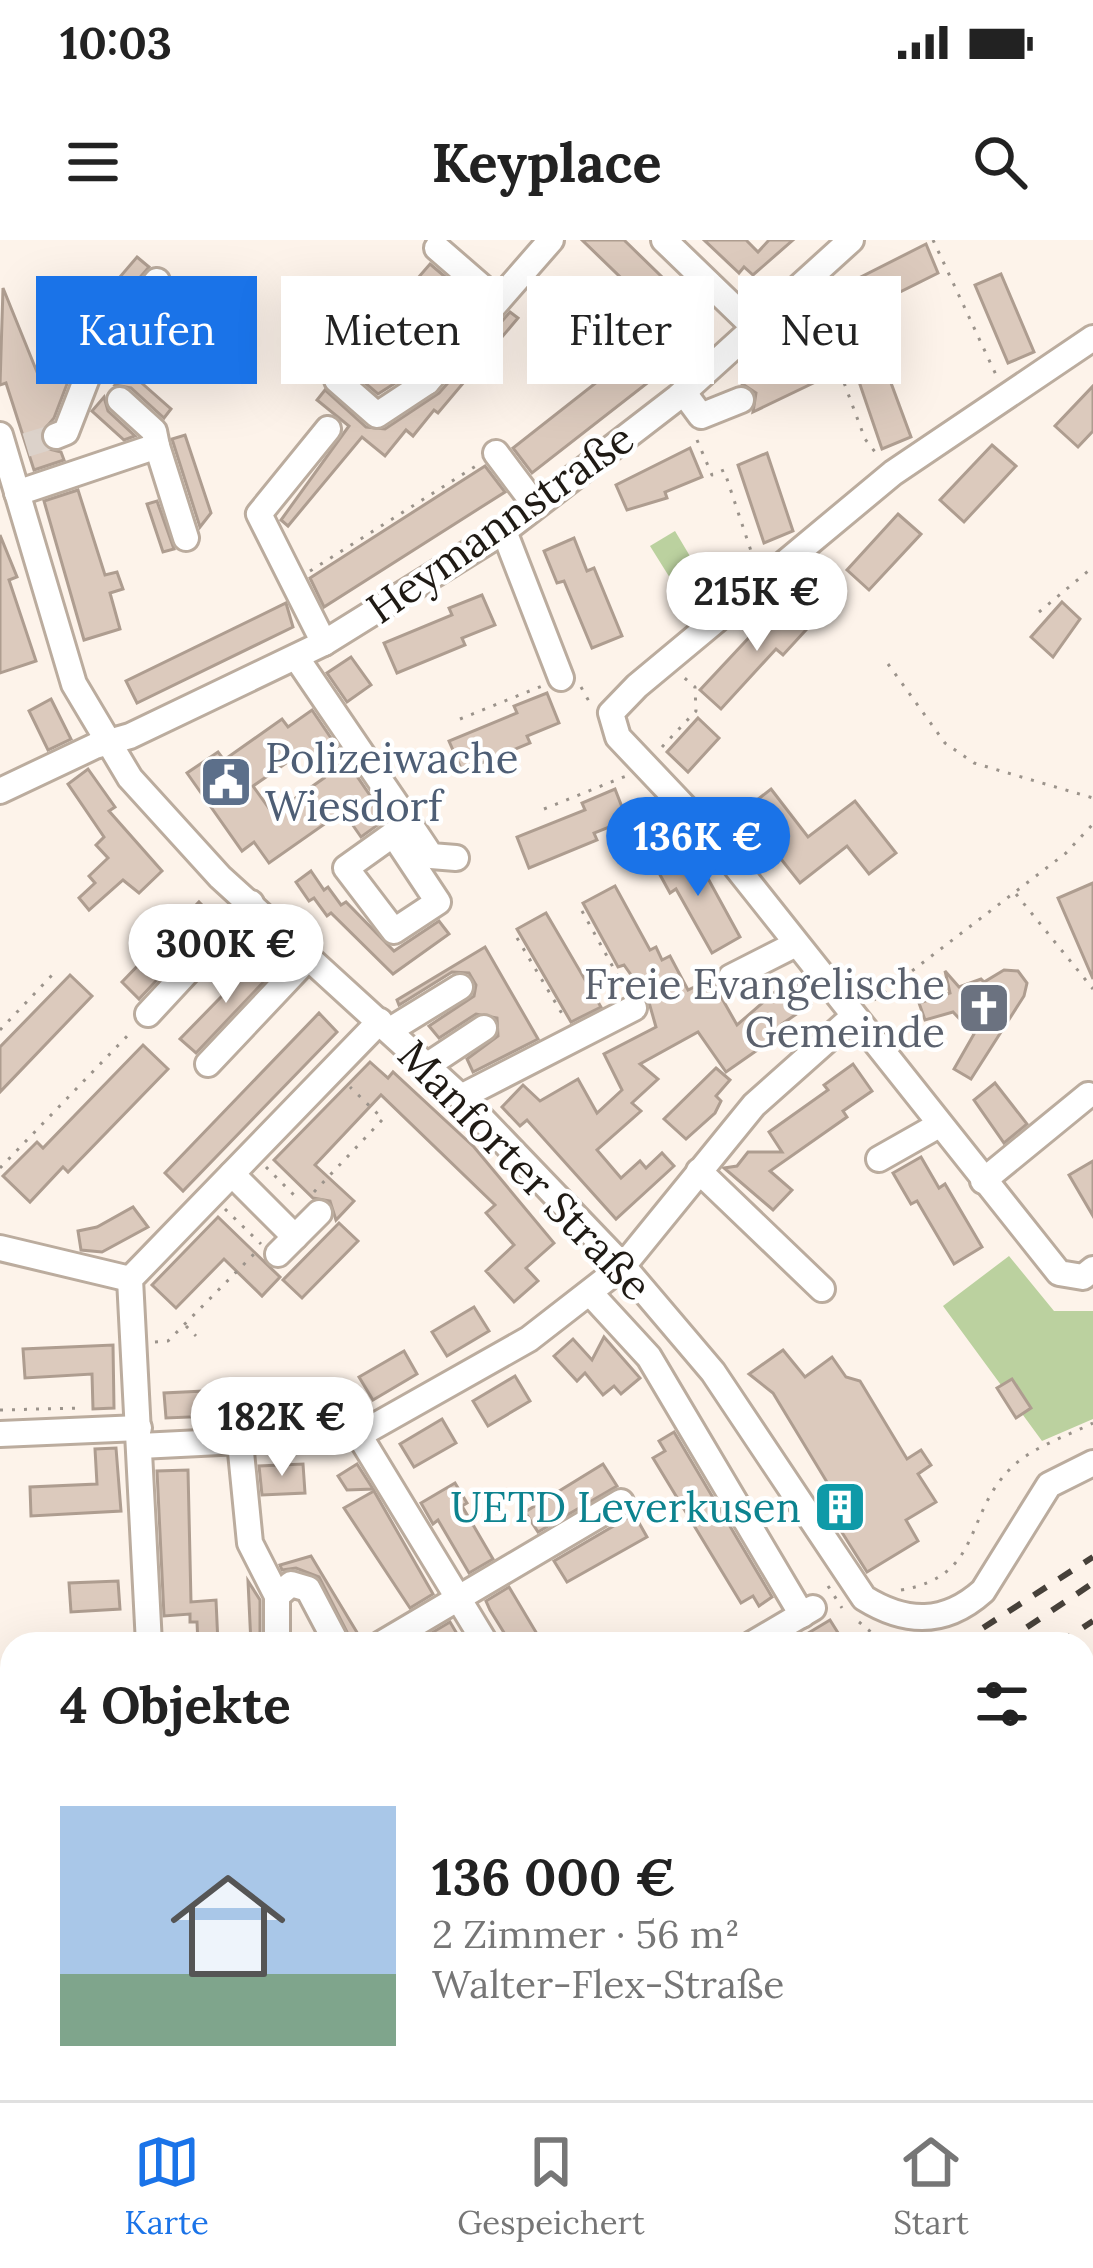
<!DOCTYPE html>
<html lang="de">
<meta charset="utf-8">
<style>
:root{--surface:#fff;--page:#f6f6f6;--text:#222;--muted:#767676;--line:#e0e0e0;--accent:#1a73e8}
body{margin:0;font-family:Lora,serif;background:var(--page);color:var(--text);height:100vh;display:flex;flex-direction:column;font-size:45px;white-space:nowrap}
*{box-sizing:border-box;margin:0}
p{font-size:39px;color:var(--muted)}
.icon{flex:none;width:66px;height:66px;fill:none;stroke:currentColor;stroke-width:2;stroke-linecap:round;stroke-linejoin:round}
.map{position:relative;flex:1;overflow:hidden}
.details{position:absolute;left:0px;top:1392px;width:1095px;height:468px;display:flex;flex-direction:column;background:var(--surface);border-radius:36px 36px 0 0;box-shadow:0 12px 48px #0002}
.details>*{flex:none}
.banner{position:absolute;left:36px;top:36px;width:1023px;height:108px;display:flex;gap:24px}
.price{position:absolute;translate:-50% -102px;padding:0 27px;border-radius:42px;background:#fff;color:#222;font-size:39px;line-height:78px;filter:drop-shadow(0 3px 6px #0008)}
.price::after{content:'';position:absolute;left:50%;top:72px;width:36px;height:27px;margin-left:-18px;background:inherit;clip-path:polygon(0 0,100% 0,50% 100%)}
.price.current{background:var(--accent);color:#fff}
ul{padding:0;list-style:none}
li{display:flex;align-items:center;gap:36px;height:300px;padding:0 60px}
li span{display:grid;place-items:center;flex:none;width:336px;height:240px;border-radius:0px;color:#555}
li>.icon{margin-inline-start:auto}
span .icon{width:144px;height:144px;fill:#fffc;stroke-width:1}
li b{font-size:51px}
h2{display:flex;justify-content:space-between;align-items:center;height:144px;padding:0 60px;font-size:51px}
.tag{padding:0 42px;border-radius:0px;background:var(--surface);box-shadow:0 12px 48px #0002;font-size:42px;line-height:108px}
.tag.current{background:var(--accent);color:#fff}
.status{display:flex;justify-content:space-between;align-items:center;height:84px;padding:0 60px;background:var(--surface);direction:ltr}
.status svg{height:33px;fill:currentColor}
header{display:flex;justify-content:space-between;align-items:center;height:156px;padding:0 60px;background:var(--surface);font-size:54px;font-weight:700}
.menu{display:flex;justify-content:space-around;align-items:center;height:168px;border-top:3px solid var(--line);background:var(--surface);font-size:33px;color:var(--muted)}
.menu a{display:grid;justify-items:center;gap:6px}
.menu .current{color:var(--accent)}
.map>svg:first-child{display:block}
.green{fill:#bbd19f}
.building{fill:#dccabd;stroke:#ae9d90;stroke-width:3;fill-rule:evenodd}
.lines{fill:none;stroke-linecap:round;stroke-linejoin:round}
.minor-tunnel{stroke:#dcd2ca;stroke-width:24;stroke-dasharray:24 12;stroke-linecap:butt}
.minor-casing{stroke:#bbac9e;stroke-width:30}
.major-casing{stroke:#d2d1d0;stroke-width:36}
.path{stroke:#9b938b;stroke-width:3;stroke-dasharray:3 9;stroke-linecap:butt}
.minor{stroke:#fff;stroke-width:24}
.major{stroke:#f7c5c8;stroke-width:30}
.rail{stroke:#47413a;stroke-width:6;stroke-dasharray:15 15;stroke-linecap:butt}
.labels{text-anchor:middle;stroke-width:9;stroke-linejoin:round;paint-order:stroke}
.street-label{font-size:42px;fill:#1f1a14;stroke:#fff}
.service-label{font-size:42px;fill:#4e5e75;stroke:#fff;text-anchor:start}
.worship-label{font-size:42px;fill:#5b616d;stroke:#fff;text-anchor:end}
.culture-label{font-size:42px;fill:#0d838f;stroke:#fff;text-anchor:end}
</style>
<div class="status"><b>10:03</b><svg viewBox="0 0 49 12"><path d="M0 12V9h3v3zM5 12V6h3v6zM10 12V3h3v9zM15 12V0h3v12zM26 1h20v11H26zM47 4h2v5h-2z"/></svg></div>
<header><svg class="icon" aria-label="menu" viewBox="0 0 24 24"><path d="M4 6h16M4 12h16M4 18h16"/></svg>Keyplace<svg class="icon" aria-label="search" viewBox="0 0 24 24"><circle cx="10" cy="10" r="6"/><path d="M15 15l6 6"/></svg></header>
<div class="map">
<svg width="1093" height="1860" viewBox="0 0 1093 1860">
<rect width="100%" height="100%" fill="#fdf3ea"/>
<g class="green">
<polygon points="675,291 694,323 670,338 650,306"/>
<polygon points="1009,1016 1054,1071 1093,1071 1093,1179 1042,1201 943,1066"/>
</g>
<g class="building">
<polygon points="582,0 624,0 695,69 675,90"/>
<polygon points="704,0 746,0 758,12 769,0 793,0 753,35 744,27 739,33"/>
<polygon points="926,4 938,33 864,70 911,197 882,209 853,124 753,172 756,153 741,143 820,104 808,75 858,54 853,41"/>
<polygon points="137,17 149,27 94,90 83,80"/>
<polygon points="430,24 475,62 461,78 417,39"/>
<polygon points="1001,34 1034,112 1008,123 975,45"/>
<polygon points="173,47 185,58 131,122 119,111"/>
<polygon points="3,48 37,132 56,110 67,144 54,178 40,195 45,208 61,212 64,220 34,230 6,143 0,145"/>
<polygon points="396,65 440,103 425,119 381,82"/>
<polygon points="510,72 518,78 438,173 434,170 413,196 406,190 385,216 362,197 288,286 281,280 349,186 317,160 325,150 366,187 385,189 439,153"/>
<polygon points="361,107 362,109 400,140 378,154 345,126"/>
<polygon points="635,112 655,137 532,233 513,208"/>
<polygon points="127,130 171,169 164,178 131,148 115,145"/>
<polygon points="1093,146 1093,191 1078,207 1055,186"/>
<polygon points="104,157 108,171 135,196 124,200 92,171"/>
<polygon points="185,195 211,273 200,287 172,199"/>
<polygon points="992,205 1016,226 964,282 940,260"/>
<polygon points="690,208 702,237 665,252 667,258 627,270 616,245"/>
<polygon points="767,213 793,291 764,303 738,225"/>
<polygon points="485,226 505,252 324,367 310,338"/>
<polygon points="78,250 105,335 117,332 123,349 110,353 120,389 84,400 44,261"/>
<polygon points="157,261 174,309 163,312 147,264"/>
<polygon points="898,274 921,294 869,350 847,330"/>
<polygon points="0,295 17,337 9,340 36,421 0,433"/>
<polygon points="574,298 587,331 594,328 622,396 592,408 564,341 557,343 544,311"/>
<polygon points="482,355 495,385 462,398 465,405 397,433 384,403 452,375 449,368"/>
<polygon points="795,360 816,379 783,415 776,409 721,469 700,450 756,390 762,395"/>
<polygon points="1062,362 1080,379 1053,417 1031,397"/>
<polygon points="286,363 293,387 137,463 126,441"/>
<polygon points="351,417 371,445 347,462 327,433"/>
<polygon points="547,453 559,483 527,496 530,503 462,531 449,501 517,473 514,466"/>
<polygon points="51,459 71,499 48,510 29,471"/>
<path d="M312,470L386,579L361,597L343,571L269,623L254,602L242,611L187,533L218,512L224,520L282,479L288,487ZM305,510L324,538L273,574L253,546Z"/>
<polygon points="698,478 719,498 688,532 667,512"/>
<polygon points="88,529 115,567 109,571 162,631 139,653 123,640 89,670 79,658 95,643 89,636 108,618 96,605 104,597 68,544"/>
<polygon points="615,549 627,580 594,593 597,600 529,628 517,597 585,570 582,563"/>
<polygon points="771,549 808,597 855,561 896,613 869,634 847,606 800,643 743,571"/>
<polygon points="681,606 698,637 705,633 740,697 712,713 676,649 670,653 653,622"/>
<polygon points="311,631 324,650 328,647 341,665 346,662 394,711 439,681 449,694 393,734 331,673 327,676 314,658 309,661 296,642"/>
<polygon points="1093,643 1093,739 1058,658"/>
<polygon points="615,646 650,710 656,707 662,720 670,716 688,750 711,739 737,785 792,737 811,764 782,784 786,790 726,832 698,792 640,824 658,839 632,863 641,871 597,910 621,938 640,921 646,928 662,913 674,926 616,979 527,880 520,886 502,867 523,845 540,861 578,839 597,873 622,850 604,814 656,787 648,759 624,725 618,727 583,663"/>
<polygon points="199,662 215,678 139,759 122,742"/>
<polygon points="546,673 601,767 571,782 517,689"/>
<polygon points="485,707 538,799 473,832 467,819 498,796 497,778 476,774 439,798 429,786 474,756 476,745 469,733 452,732 399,765 397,760"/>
<polygon points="258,719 272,733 196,813 180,799"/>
<polygon points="1004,730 1018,731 1027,743 1024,756 971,839 954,829 974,794 953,772 925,780 919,763 950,753 945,731 959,747 981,739 984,742"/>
<polygon points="70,735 92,756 0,852 0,807"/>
<polygon points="319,773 337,792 183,951 165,933"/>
<polygon points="143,805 168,829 68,932 63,927 30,962 3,936 37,902 43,908"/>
<polygon points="370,822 388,838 393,832 474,907 554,1003 526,1028 538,1041 514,1062 486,1031 514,1005 486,973 495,965 381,855 315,925 354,961 336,980 330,961 313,958 274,920"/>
<polygon points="853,824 872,851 843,871 847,877 770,931 792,950 773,970 724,928 737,926 748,912 782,912 769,892 828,850 824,845"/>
<polygon points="716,828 730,840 716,856 721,861 715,873 686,899 664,879"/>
<polygon points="995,843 1027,884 1004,903 974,860"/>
<polygon points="921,917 939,948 945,944 982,1007 954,1024 917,961 911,964 893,933"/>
<polygon points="1093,921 1093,976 1069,935"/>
<polygon points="133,967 148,987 102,1012 81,1010 78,991 97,987"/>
<polygon points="218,977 280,1037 262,1056 224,1019 176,1068 152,1045"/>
<polygon points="339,983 358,1001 302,1058 283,1040"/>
<polygon points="474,1067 489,1091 447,1116 432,1092"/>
<polygon points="604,1097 640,1138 621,1154 614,1146 603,1155 585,1133 577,1141 554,1116 573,1099 592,1120"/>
<polygon points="113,1105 114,1168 93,1169 92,1134 25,1138 23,1109"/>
<polygon points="783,1110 805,1137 832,1117 846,1137 860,1141 907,1219 921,1210 931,1225 918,1234 936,1262 906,1280 918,1301 867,1332 824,1264 836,1257 773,1153 749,1134"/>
<polygon points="404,1111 417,1134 373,1160 359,1137"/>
<polygon points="515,1136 530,1161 488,1186 473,1161"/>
<polygon points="1012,1139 1031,1168 1016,1178 997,1148"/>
<polygon points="284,1147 285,1173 166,1178 164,1153"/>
<polygon points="442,1179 456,1203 414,1227 400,1204"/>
<polygon points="674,1192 772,1357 759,1366 753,1356 741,1363 653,1218 665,1211 659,1201"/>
<polygon points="116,1208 121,1271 31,1276 30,1247 97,1244 95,1209"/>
<polygon points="303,1224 305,1253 262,1255 259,1226"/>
<polygon points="357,1224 373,1249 347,1250 338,1236"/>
<polygon points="603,1224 617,1246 538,1292 525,1272"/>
<polygon points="188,1230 191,1362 216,1360 218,1404 198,1404 197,1382 190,1382 190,1374 164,1376 157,1231"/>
<polygon points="455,1243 467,1263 462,1266 493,1319 469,1333 438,1280 433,1284 421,1263"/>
<polygon points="374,1251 433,1354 410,1368 344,1268"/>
<polygon points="634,1274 647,1297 567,1342 554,1321"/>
<polygon points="311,1316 332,1351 364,1404 353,1404 319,1337 296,1328 282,1330 280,1325"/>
<polygon points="118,1341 120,1369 71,1372 69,1343"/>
<polygon points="248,1341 260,1360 260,1404 251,1404"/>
<polygon points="509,1347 543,1404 511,1404 490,1370 486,1361"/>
<polygon points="830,1380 845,1404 790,1404"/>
<polygon points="450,1382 463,1404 413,1404"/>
</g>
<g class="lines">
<polyline class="minor-tunnel" points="26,205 56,196"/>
<g class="minor-casing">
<g id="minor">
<polyline points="664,0 752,85"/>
<polyline points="437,8 497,60"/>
<polyline points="405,51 462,100"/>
<polyline points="373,96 427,142"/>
<polyline points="1093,98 893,233 637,446 611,473 618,497 710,594 1059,1033 1083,1037 1093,1029"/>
<polyline points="337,140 377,175 427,142 551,0"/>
<polyline points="684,153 701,176 741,160"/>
<polyline points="120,160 154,191 157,206"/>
<path d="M0,195L74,444L130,538L220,637L461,857L623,1026L713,1132L864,1358C906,1384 945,1385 983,1351L1049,1245L1093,1223"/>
<polyline points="56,196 66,192 97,112 157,41"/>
<polyline points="496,213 535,265"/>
<polyline points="17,253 157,206 186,298"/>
<polyline points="504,291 561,438"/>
<polyline points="324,403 259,274 328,189"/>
<polyline points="296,417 409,583 346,628 394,691 438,662 393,594"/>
<polyline points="0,551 95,506 130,496 324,403 504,291 678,157 851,0"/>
<polyline points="409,583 431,616 456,618"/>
<polyline points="731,737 796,704"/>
<polyline points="148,774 251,663"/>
<polyline points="390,790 460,747"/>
<polyline points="208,824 309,717"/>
<polyline points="428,825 484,788"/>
<polyline points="461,857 634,768"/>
<polyline points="879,919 939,885"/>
<polyline points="699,931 822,1049"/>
<polyline points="232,934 295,997"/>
<polyline points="983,941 1088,855"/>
<polyline points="0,1008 130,1039"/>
<polyline points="278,1014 319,973"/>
<polyline points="591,1054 649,1117 802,1375"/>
<polyline points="0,1194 139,1188"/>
<polyline points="359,1195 486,1404"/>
<polyline points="240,1202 250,1303 277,1356"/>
<polyline points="140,1206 359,1195 529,1099 623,1026 754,865 854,776"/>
<polyline points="149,1404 130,1039 380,781"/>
<polyline points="277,1404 277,1356 291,1344 308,1349 337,1404"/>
<polyline points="381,1404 621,1262"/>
<polyline points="752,1404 813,1368"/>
<polyline points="0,1608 12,1608"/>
<polyline points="1083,1727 1093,1745"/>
<polyline points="0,1818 12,1813"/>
<polyline points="463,1860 481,1848"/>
</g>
</g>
<g class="major-casing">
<g id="major">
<polyline points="1083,1823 1093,1817"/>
<polyline points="1021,1860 1041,1848"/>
<polyline points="1070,1860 1076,1848"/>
</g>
</g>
<g class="path">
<polyline points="933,0 997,137"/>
<polyline points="840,132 865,199 879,217"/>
<polyline points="697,200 712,235 724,230 751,311 758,316"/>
<polyline points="310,331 479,224"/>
<polyline points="1039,372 1093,327"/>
<polyline points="888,424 945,503 974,523 1093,558"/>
<polyline points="581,447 591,465"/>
<polyline points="460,479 542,446"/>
<polyline points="662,507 696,471 695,447 681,435"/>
<polyline points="544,569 626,536"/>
<polyline points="1016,654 1093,749"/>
<polyline points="582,671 624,747"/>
<polyline points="517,698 564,777"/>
<polyline points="874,760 1066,613 1093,584"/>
<polyline points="0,790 55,732"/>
<polyline points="266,927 298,959"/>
<polyline points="0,928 131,792"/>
<polyline points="314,952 383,879 350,847"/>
<polyline points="225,969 261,1004"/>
<polyline points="186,1086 196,1096"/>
<polyline points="155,1102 168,1101 257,1011"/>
<polyline points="0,1170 81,1168"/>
<polyline points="828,1346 842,1368"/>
<path d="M901,1350C983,1336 963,1277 1010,1229C1030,1208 1067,1196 1093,1183"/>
<polyline points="859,1382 885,1404"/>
<polyline points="981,1848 989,1860"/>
</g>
<use href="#minor" class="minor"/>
<use href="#major" class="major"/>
<g class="rail">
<polyline points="958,1404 1093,1317"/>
<polyline points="1002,1404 1093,1343"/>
<polyline points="1058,1404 1093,1381"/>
<polyline points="254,1860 272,1848"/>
<polyline points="333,1860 352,1848"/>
<polyline points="401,1860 418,1848"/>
</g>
</g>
<defs>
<g id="civic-square" transform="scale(2.7)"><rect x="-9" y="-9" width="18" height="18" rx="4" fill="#5c6f8a" stroke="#fff"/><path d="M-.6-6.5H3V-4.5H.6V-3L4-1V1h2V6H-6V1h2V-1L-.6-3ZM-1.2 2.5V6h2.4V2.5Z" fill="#fff"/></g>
<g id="church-square" transform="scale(2.7)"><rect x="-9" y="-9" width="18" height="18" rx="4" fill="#6b7280" stroke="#fff"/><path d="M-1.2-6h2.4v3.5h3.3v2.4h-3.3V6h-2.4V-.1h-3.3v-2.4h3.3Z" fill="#fff"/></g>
<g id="building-square" transform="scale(2.7)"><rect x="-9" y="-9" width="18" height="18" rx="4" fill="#0f9aa8" stroke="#fff"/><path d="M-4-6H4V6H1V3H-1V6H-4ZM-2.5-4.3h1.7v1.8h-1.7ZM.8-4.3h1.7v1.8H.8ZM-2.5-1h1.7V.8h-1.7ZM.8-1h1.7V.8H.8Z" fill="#fff"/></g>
</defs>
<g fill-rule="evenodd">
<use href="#civic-square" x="226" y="542"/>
<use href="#church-square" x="984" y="768"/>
<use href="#building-square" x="840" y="1267"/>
</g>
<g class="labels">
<g class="street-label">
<text transform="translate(500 283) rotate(-35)" y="15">Heymannstraße</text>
<text transform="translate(525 930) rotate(46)" y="15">Manforter Straße</text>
</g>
<g class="service-label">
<text x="265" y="533">Polizeiwache<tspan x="265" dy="48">Wiesdorf</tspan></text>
</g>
<g class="worship-label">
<text x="945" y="759">Freie Evangelische<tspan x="945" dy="48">Gemeinde</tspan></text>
</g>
<g class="culture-label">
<text x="801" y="1282">UETD Leverkusen</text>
</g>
</g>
</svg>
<b class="price" style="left:757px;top:414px">215K €</b>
<b class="price current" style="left:698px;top:659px">136K €</b>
<b class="price" style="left:226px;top:766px">300K €</b>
<b class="price" style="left:282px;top:1239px">182K €</b>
<div class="banner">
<a class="tag current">Kaufen</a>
<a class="tag">Mieten</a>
<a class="tag">Filter</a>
<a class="tag">Neu</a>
</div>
<section class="details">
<h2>4 Objekte<svg class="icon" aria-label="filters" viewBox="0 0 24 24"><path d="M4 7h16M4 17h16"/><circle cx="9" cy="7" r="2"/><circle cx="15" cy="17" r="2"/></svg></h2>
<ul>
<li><span style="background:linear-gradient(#a9c7e8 70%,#7fa58c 0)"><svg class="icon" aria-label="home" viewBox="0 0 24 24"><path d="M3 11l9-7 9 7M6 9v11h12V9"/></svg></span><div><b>136 000 €</b><p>2 Zimmer · 56 m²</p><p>Walter-Flex-Straße</p></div></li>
</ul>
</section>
</div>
<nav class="menu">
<a class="current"><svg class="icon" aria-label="map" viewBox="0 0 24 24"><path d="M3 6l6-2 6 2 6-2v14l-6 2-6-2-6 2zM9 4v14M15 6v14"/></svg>Karte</a>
<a><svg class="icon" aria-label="saved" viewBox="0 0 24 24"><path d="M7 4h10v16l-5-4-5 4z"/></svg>Gespeichert</a>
<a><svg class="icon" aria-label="home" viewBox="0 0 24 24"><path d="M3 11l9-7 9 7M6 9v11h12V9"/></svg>Start</a>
</nav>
